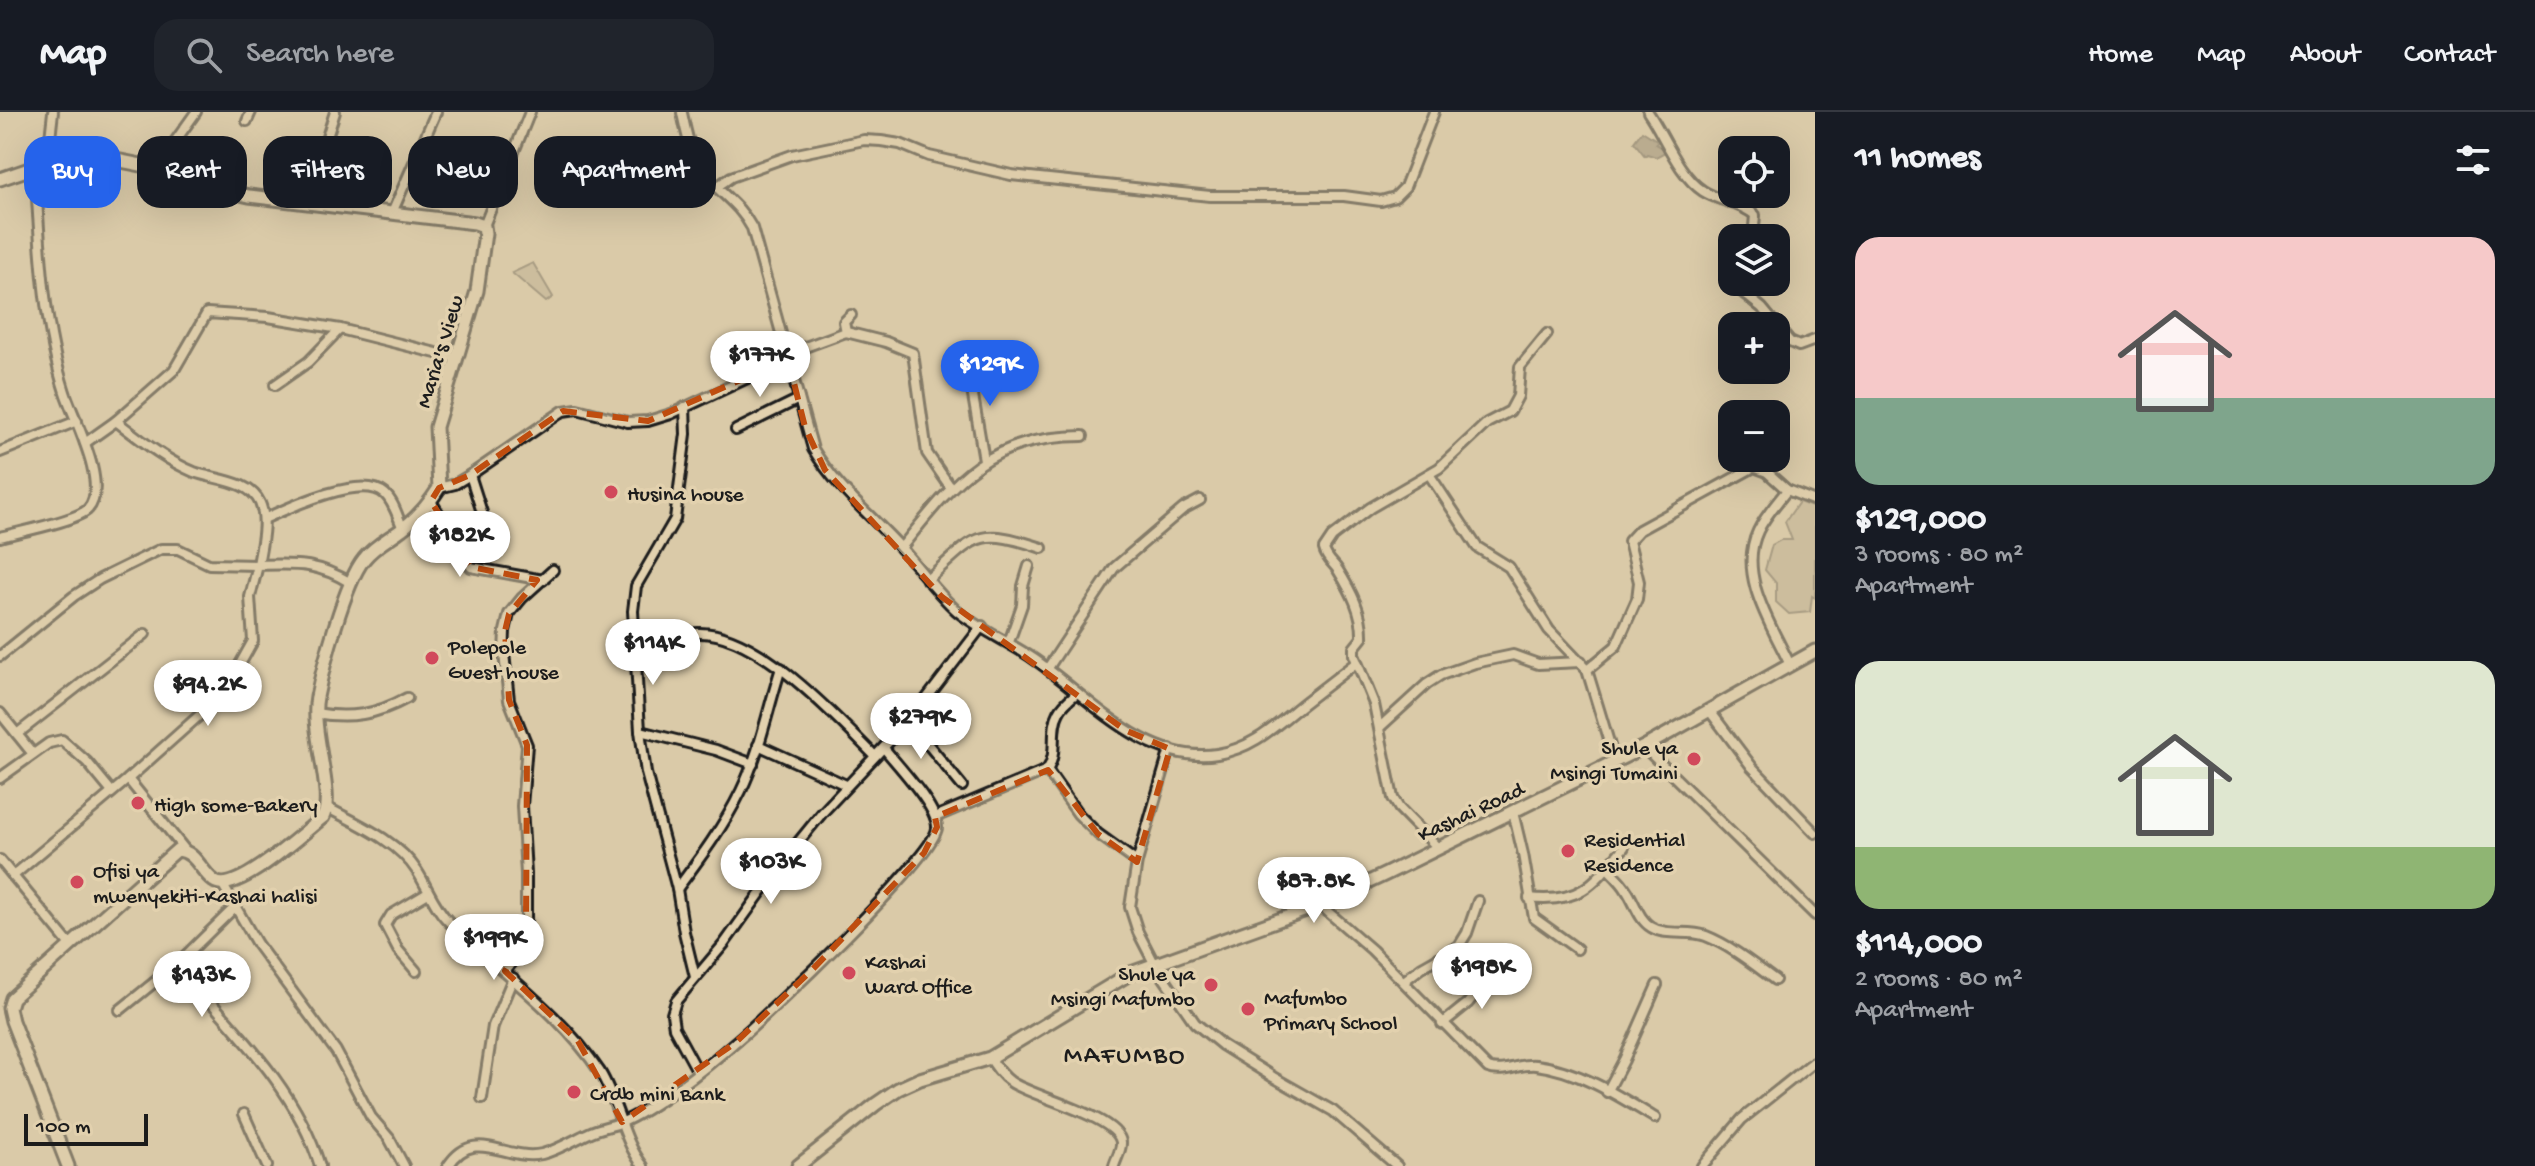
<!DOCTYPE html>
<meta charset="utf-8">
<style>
:root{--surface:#171b24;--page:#20242c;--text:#f1f3f6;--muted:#9ea1a6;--line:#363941;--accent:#2563eb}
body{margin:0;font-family:"Gochi Hand",sans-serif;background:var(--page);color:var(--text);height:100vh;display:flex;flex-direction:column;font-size:30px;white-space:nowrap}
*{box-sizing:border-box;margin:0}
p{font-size:26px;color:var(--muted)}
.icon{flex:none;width:44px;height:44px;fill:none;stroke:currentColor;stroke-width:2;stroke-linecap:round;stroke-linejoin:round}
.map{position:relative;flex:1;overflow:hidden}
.panel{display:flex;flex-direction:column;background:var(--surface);width:720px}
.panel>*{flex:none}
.hud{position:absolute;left:24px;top:24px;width:760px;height:72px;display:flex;gap:16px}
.controls{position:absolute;left:1718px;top:24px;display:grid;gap:16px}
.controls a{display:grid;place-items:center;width:72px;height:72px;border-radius:16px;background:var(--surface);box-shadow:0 8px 32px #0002;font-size:40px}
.scale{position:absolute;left:24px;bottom:20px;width:124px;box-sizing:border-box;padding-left:8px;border:4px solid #1c1c1c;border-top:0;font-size:22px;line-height:28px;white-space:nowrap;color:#1c1c1c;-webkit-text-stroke:6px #e2d1ae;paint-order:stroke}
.price{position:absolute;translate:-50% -68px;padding:0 18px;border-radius:28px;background:#fff;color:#222;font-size:26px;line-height:52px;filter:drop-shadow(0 2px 4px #0008)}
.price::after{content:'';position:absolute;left:50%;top:48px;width:24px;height:18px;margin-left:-12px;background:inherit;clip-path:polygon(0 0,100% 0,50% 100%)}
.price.on{background:var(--accent);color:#fff}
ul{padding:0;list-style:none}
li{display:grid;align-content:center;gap:16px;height:424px;padding:0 40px}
li span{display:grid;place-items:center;height:248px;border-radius:24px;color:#555}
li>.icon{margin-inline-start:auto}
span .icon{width:144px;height:144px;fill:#fffc;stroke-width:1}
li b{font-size:34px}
h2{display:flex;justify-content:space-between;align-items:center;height:96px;padding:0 40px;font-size:34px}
.pill{padding:0 28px;border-radius:24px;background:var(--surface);box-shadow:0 8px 32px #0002;font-size:28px;line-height:72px}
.pill.on{background:var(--accent);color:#fff}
header{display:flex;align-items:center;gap:48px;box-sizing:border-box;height:112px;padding:0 40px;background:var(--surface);border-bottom:2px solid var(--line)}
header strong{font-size:38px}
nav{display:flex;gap:44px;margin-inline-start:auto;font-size:28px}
.search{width:560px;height:72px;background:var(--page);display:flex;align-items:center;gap:20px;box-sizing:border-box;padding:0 28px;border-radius:24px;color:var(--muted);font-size:30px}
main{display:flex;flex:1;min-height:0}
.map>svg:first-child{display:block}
.green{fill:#baad91;stroke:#6b6456;stroke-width:2}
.water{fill:#928772;stroke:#635c50;stroke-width:2}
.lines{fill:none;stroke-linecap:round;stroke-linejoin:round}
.street-casing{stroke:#1c1c1c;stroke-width:14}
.secondary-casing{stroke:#1c1c1c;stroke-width:17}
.street{stroke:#e2d1ae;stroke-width:8}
.secondary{stroke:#e2d1ae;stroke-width:11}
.marked{fill:none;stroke:#bf4d0f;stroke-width:6;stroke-dasharray:16 10;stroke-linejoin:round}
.poi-dot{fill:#d1495b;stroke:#e2d1ae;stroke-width:3}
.labels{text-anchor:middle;stroke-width:7;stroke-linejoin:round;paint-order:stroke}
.street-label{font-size:22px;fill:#1c1c1c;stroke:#e2d1ae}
.poi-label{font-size:22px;fill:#1c1c1c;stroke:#e2d1ae;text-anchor:start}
.quarter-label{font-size:26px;letter-spacing:2px;fill:#1c1c1c;stroke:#e2d1ae}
</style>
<header>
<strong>Map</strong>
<div class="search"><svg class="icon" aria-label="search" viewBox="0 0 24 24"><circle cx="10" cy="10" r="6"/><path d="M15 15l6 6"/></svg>Search here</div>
<nav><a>Home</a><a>Map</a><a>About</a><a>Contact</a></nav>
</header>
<main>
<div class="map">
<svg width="1815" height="1054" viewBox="0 0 1815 1054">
<rect width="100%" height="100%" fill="#dacaa8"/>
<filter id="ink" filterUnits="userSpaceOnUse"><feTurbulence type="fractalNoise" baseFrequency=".0125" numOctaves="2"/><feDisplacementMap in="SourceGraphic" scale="16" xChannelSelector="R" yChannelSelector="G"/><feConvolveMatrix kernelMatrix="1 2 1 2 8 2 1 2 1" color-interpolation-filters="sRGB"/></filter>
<g filter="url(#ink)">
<g class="green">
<polygon points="533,151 553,185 546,190 512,161"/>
<polygon points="1799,390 1815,396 1815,486 1812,484 1810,500 1789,502 1776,490 1776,471 1765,458 1772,433 1781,428 1792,428 1785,410"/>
</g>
<polygon class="water" points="1642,19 1658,29 1656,32 1667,39 1656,45 1647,42 1645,44 1634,30"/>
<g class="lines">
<g class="street-casing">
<g id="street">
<path d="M1648,0C1664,23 1679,64 1703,79C1720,90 1740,90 1755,103L1753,126"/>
<path d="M682,1C687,24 691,47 707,65C723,84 739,92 752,116L813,337C836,376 871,403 901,436C920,457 936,480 957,499C977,516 1011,531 1034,547C1087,583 1145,653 1217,642C1254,636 1276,613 1304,591C1322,577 1339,564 1357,550"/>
<polyline points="247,9 251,0"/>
<polyline points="47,53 53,0"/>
<polyline points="156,56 196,0"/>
<polyline points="718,74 731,65 792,43 864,28 881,29 900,32 929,44 1011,63 1210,84 1344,84 1381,89 1395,85 1405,75 1434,0"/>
<polyline points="306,91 335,0"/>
<polyline points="392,101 436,0"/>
<polyline points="484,114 530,0"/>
<polyline points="1738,170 1741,179 1762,196 1790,230 1799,234 1815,228"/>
<polyline points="851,203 844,210 846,220 886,230 913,241 927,341 951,376"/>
<polyline points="786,242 846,220"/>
<polyline points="967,249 984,348"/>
<polyline points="275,273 308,250 340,217"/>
<polyline points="685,295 686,322 675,407 636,474 633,499 640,619 646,661 677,777 684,820 695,865"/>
<polyline points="736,318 799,287"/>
<polyline points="85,331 116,309 174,258 207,201 268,205 340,217 456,246"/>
<polyline points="0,340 77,309"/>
<polyline points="1429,362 1477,435 1509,455 1549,518 1587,558 1615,650"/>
<polyline points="470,363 486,413"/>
<polyline points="439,376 455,372 470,363 563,299 577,297 628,310 648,309 671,302 788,247"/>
<path d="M1787,378C1777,391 1765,404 1758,419C1737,463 1772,514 1790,553"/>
<polyline points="431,389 471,455 543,468"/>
<path d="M264,407C288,396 362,361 385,382C394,390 398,406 403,417"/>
<path d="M0,425C18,420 77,409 88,397C110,373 73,306 65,280C42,209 40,129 35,55"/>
<path d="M901,436C956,367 988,325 1083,324"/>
<path d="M927,468C976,424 976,414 1042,436"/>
<polyline points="1009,530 1022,493 1023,474 1029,454"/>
<path d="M0,544L74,484L100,467L161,437H178L209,452L258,453C261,434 268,409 260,391C250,368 215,368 194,360C165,348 141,328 116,309"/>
<path d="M636,546C655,537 677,522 698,521C757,519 836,605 875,644"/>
<polyline points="1048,556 1114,456 1183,397 1200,388"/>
<polyline points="1587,558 1616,534 1637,487 1639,470 1629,429 1639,418 1754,355 1767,360 1787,378 1815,389"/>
<polyline points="1709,598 1752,655 1815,721"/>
<polyline points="0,601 33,642"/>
<path d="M315,601C350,607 376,603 407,586"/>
<polyline points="914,603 922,625 962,674"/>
<polyline points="1380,615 1427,572 1441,563 1475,551 1513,543 1538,552 1581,550"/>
<polyline points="640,619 716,638 753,652"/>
<polyline points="17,622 145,522"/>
<polyline points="758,633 846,673"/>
<polyline points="1644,635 1815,803"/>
<polyline points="1170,637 1137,750 1130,795 1138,820 1155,853 1195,911 1222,933 1273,965 1333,999 1397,1054"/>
<polyline points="1047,658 1078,702 1098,722 1137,750"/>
<polyline points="0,666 49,631 62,628 87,650 111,679"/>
<polyline points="128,667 185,738"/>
<path d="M328,696C358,712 398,729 417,759C428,776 434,795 449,810C500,860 560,900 600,960C618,989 622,1027 643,1054"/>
<polyline points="1513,700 1523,742 1534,806 1577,837"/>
<path d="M935,705L1047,658C1059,641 1049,618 1059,600C1063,592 1071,586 1077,581"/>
<path d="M1437,735L1399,696L1393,686L1374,592L1354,543V536L1362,526C1363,501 1351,479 1338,458C1333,451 1326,446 1324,437L1332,425L1370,396L1439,356L1487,311L1510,299L1518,284L1520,255L1547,222"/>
<polyline points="0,748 70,833"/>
<path d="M1607,756C1614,763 1622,770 1627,779C1635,791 1639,808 1651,815C1667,825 1689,817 1706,824C1731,834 1753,852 1775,868"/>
<path d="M13,764L128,667L211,593L229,572L253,529L250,485L258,453C297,452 316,450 351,471"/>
<polyline points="223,773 257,832 336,939 371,1005 389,1026 404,1054"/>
<path d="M677,777C701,745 724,714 741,679C760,640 768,596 781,556"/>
<path d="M1529,786C1580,792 1594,772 1624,735"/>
<path d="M1320,793L1372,838L1488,956C1504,962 1519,951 1536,953C1578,958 1619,984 1655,1006"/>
<path d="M177,852C231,915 295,973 320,1054"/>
<polyline points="416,859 398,838 385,813 391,803 428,781"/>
<polyline points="505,859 518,843 526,823 526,762 522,694 527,633 509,588 504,541 505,519 509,502 522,486 553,458"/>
<polyline points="1404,869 1422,855 1459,834 1467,821 1478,789"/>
<polyline points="120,898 177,852 234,796"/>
<polyline points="1442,912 1468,891 1493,859"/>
<path d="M990,946C996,955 1002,964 1011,970C1030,984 1117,1004 1121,1030C1122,1037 1116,1047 1114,1054"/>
<polyline points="698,960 674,916 672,902 676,889 724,832 787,744 822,701 914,603 982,514"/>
<polyline points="1607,980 1624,948 1657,873"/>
<polyline points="482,986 493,914 513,866"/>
<polyline points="244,1002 267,1054"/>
<path d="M448,1054C475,1013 506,1050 542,1042C559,1038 575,1027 591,1020C600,1016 611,1014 620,1011C653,998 707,955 734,931C765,906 935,744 937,716C938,695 897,653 884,636"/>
<polyline points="1702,1054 1742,1007 1815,949"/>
</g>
</g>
<g class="secondary-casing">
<g id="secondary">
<path d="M0,67L35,55L70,48L106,46L156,56L190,71L249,84L475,111L484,114L485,121L477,179L436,315L439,376C429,392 417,406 402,417C389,427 374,434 364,447C345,470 323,554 317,585C310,619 335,683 323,705C305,719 235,785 214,769C200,759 196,739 177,738L12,886L9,896L12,909L68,1054"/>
<polyline points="798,1054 876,992 898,977 920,967 990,946 1131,861 1320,793 1386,762 1644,635 1815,539"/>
</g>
</g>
<use href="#street" class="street"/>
<use href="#secondary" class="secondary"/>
</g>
</g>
<path d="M0 0H1815V1054H0ZM788,247L805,315L825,358L942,485L1125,618L1170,637L1137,750L1098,722L1048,658L935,705L937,715L924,741L812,858L735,931L622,1010L578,929L505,859L526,823L527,633L509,588L505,519L509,502L537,468L471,455L431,389L439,376L470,363L563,299L648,309Z" fill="#dacaa8" fill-opacity=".55" fill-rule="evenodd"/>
<path class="marked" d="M788,247L805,315L825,358L942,485L1125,618L1170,637L1137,750L1098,722L1048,658L935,705L937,715L924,741L812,858L735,931L622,1010L578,929L505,859L526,823L527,633L509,588L505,519L509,502L537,468L471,455L431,389L439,376L470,363L563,299L648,309Z"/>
<g class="poi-dot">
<circle cx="611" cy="380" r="8"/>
<circle cx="432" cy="546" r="8"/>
<circle cx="1694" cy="647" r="8"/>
<circle cx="138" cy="691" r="8"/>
<circle cx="1568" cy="739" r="8"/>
<circle cx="77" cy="770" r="8"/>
<circle cx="849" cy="861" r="8"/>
<circle cx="1211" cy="873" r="8"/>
<circle cx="1248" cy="897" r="8"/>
<circle cx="574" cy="980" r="8"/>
</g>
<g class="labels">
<g class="street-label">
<text transform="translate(438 239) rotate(-73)" y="8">Maria's View</text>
<text transform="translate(1470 698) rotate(-25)" y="8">Kashai Road</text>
</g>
<g class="poi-label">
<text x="627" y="388">Husina house</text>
<text x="448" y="541">Polepole<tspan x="448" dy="25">Guest house</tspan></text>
<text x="1678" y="642" text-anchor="end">Shule ya<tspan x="1678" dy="25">Msingi Tumaini</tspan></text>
<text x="154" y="699">High some-Bakery</text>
<text x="1584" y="734">Residential<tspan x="1584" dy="25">Residence</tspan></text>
<text x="93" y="765">Ofisi ya<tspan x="93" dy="25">mwenyekiti-Kashai halisi</tspan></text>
<text x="865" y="856">Kashai<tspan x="865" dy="25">Ward Office</tspan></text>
<text x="1195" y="868" text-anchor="end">Shule ya<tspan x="1195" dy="25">Msingi Mafumbo</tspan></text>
<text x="1264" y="892">Mafumbo<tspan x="1264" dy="25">Primary School</tspan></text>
<text x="590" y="988">Crdb mini Bank</text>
</g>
<g class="quarter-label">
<text x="1125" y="950">MAFUMBO</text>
</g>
</g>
</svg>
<div class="controls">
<a><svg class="icon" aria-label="locate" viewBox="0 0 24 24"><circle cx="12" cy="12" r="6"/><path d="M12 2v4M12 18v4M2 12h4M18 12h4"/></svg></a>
<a><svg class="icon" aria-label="layers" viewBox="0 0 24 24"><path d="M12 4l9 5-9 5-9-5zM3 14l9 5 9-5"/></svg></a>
<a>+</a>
<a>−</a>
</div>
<div class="scale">100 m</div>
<b class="price" style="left:760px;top:287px">$177K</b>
<b class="price on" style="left:990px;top:296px">$129K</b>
<b class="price" style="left:460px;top:467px">$182K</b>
<b class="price" style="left:653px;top:575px">$114K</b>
<b class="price" style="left:208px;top:616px">$94.2K</b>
<b class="price" style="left:921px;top:649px">$279K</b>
<b class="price" style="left:771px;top:794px">$103K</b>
<b class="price" style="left:1314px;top:813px">$87.8K</b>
<b class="price" style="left:494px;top:870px">$199K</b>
<b class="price" style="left:1482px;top:899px">$198K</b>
<b class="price" style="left:202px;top:907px">$143K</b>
<div class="hud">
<a class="pill on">Buy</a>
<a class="pill">Rent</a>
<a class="pill">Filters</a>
<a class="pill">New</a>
<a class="pill">Apartment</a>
</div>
</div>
<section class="panel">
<h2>11 homes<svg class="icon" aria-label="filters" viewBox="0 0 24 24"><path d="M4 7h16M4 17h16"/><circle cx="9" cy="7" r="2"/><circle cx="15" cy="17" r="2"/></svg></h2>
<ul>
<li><span style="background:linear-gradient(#f6c9c9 65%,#7fa58c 0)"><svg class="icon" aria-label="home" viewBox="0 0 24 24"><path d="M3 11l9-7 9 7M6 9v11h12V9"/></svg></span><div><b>$129,000</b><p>3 rooms · 80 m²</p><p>Apartment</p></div></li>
<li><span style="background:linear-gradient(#dfe7d0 75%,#8fb573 0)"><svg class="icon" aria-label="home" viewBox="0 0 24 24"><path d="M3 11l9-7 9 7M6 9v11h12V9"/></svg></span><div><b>$114,000</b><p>2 rooms · 80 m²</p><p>Apartment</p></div></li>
</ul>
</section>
</main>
